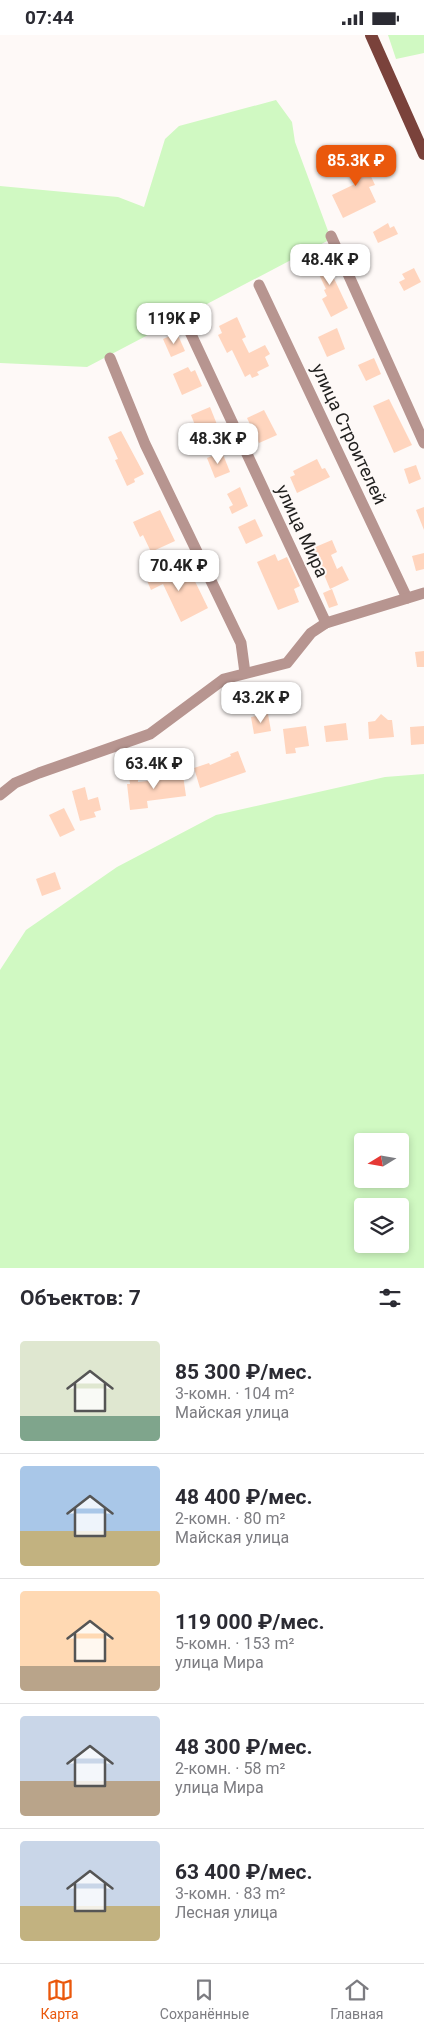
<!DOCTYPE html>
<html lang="ru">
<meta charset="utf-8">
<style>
:root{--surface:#fff;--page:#f2f2f3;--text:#2b2b33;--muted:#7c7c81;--line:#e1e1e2;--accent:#ea580c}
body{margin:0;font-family:Roboto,sans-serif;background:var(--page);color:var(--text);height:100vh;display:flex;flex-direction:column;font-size:19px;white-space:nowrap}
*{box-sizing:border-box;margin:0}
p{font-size:16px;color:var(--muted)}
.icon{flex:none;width:28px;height:28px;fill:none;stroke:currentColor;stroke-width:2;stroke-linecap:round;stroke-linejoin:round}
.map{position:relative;height:1233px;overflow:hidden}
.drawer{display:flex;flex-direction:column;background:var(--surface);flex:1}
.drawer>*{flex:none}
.needle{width:32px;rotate:259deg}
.controls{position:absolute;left:354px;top:1098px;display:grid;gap:10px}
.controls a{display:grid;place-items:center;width:55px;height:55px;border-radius:5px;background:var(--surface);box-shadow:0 2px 8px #0003;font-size:25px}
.price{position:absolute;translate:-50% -42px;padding:0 11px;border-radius:10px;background:#fff;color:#222;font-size:16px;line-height:32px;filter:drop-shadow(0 1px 2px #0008)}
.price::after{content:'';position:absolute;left:50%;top:30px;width:15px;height:11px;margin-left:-8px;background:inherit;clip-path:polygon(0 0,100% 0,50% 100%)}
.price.on{background:var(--accent);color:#fff}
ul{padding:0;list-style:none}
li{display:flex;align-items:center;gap:15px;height:125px;padding:0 20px}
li+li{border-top:1px solid var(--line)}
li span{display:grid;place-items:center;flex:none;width:140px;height:100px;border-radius:5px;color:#555}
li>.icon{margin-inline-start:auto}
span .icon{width:60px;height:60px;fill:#fffc;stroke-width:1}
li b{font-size:21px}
h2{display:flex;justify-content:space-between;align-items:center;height:60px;padding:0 20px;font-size:21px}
.status{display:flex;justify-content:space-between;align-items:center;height:35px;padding:0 25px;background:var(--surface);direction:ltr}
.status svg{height:14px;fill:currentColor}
.dock{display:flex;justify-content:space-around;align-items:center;height:70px;border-top:1px solid var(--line);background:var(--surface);font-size:14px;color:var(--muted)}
.dock a{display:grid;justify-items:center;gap:2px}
.dock .on{color:var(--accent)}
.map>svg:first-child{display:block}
.green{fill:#d0f9c2;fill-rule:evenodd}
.building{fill:#ffd5be}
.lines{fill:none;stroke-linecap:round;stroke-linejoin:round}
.minor{stroke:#b79590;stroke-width:11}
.major{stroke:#7a423b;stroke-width:12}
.labels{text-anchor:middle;stroke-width:4;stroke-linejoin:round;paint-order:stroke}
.street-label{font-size:18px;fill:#201f1e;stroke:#fef9f7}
</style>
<div class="status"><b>07:44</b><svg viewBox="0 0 49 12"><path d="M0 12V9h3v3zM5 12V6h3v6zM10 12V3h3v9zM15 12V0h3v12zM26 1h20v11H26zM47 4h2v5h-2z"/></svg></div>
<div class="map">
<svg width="424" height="1233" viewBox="0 0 424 1233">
<rect width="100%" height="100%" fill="#fef9f7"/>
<g class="green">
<polygon points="388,0 424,0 424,18 396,24"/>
<polygon points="276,65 292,87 295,107 331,204 87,332 0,328 0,151 118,162 144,172 165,104 179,91"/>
<path d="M424,739V1233H0V935L26,895L117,832L216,780L385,742ZM400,1106V1144H362V1106ZM400,1171V1209H362V1171Z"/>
</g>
<g class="building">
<polygon points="358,116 361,122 367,119 373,131 367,133 375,150 369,152 376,167 343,183 332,160 357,148 344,123"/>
<polygon points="388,188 390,193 394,191 398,199 378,208 373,197"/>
<polygon points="326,218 334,235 331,237 348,273 331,282 322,264 327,261 324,255 326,254 312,225"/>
<polygon points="414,233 421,247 404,256 399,247 405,244 402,239"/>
<polygon points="237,282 246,302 242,304 249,318 265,310 270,319 265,322 269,331 257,337 259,340 252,343 250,339 245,342 232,315 227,318 218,300 222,298 219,291"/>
<polygon points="337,293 345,314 327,322 318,302"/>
<polygon points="177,298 185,316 171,322 163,304"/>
<polygon points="374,323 381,339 366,346 358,330"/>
<polygon points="188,332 191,337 195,335 202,351 182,360 173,339"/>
<polygon points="389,364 412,410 394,418 373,371"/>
<polygon points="210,372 220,397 201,405 191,380"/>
<polygon points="264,375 277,400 259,408 247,383"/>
<polygon points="121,396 144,439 134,444 135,447 127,451 115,425 118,424 108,402"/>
<polygon points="222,417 230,437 215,443 207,423"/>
<polygon points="317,424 322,434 325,433 330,442 297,458 290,442 295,440 293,436"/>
<polygon points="416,430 421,444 409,449 404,434"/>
<polygon points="240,452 248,471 232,479 229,472 233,470 227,459"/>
<polygon points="424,472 424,495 416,475"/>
<polygon points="160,475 175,506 151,517 143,500 140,502 133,487"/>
<polygon points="255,484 263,501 246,509 238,492"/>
<polygon points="332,505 337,517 331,520 337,534 342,531 349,545 330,554 313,513"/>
<polygon points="424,518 424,534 416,536 412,521"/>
<polygon points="275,519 278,526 287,522 300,551 294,554 299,567 278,575 257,527"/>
<polygon points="167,530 173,542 189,534 208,573 181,587 163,549 151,555 145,541"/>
<polygon points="332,554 338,570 329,573 323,558"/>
<polygon points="424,616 424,632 417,632 415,617"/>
<polygon points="268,679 271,696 254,699 251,682"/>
<polygon points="381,679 388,685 392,685 394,702 369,704 368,687 375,686"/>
<polygon points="346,688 348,705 326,707 324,691"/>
<polygon points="306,691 309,711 295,713 296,718 286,719 283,694"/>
<polygon points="424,691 424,709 411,710 410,692"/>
<polygon points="238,716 246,737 200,753 194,733 209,728 210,730 231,721 230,719"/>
<polygon points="174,738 174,741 183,740 186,761 147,766 148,773 130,775 127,749 130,749 129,741 138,739 138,747 157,745"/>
<polygon points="85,752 88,765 98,762 101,775 94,777 96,782 80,786 72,756"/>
<polygon points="64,773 75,795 60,802 49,780"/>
<polygon points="55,837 61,854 42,861 36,844"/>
</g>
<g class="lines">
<g class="minor">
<polyline points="331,201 424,408"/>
<polyline points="259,250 407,563"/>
<polyline points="183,282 326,588"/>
<polyline points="110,323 145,409 241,608 245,638"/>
<polyline points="0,760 15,748 39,738 150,699 224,644 287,628 311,598 326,588 424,558"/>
</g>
<polyline class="major" points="371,0 424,119"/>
</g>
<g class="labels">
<g class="street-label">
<text transform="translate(349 399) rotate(65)" y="6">улица Строителей</text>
<text transform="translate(302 496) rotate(65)" y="6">улица Мира</text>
</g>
</g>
</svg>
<div class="controls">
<a><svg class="needle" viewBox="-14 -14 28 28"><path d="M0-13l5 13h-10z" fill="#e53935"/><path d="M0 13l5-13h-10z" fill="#7c7c81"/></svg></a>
<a><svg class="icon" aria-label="layers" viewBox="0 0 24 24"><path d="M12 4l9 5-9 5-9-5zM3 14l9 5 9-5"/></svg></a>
</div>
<b class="price on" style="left:356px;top:152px">85.3K ₽</b>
<b class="price" style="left:330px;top:251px">48.4K ₽</b>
<b class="price" style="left:174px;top:310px">119K ₽</b>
<b class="price" style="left:218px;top:430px">48.3K ₽</b>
<b class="price" style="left:179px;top:557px">70.4K ₽</b>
<b class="price" style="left:261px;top:689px">43.2K ₽</b>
<b class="price" style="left:154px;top:755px">63.4K ₽</b>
</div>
<section class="drawer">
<h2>Объектов: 7<svg class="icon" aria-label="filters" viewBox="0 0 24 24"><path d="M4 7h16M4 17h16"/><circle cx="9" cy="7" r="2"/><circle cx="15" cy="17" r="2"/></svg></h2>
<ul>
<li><span style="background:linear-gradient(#dfe7d0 75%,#7fa58c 0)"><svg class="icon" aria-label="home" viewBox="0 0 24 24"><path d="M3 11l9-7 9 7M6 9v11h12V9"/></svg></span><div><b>85 300 ₽/мес.</b><p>3-комн. · 104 m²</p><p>Майская улица</p></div></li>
<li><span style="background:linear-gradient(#a9c7e8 65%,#c2b280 0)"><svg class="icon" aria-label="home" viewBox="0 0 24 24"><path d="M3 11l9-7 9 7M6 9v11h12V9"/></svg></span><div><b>48 400 ₽/мес.</b><p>2-комн. · 80 m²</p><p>Майская улица</p></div></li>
<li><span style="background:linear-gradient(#ffd9b3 75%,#b9a48a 0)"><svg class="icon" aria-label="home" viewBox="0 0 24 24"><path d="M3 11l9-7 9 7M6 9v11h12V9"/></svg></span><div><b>119 000 ₽/мес.</b><p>5-комн. · 153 m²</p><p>улица Мира</p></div></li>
<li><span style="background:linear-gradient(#c9d6e8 65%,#b9a48a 0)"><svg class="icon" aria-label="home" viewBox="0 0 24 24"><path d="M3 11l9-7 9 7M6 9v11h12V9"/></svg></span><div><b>48 300 ₽/мес.</b><p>2-комн. · 58 m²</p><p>улица Мира</p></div></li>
<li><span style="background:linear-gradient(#c9d6e8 65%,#c2b280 0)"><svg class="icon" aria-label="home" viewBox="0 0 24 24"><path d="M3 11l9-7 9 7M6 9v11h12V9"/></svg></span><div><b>63 400 ₽/мес.</b><p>3-комн. · 83 m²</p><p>Лесная улица</p></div></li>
</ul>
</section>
<nav class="dock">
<a class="on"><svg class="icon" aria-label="map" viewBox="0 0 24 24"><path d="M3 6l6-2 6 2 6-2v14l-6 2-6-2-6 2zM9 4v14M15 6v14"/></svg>Карта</a>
<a><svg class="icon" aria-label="saved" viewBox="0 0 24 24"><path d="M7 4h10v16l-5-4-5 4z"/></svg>Сохранённые</a>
<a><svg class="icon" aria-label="home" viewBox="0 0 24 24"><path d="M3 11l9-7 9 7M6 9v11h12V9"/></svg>Главная</a>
</nav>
